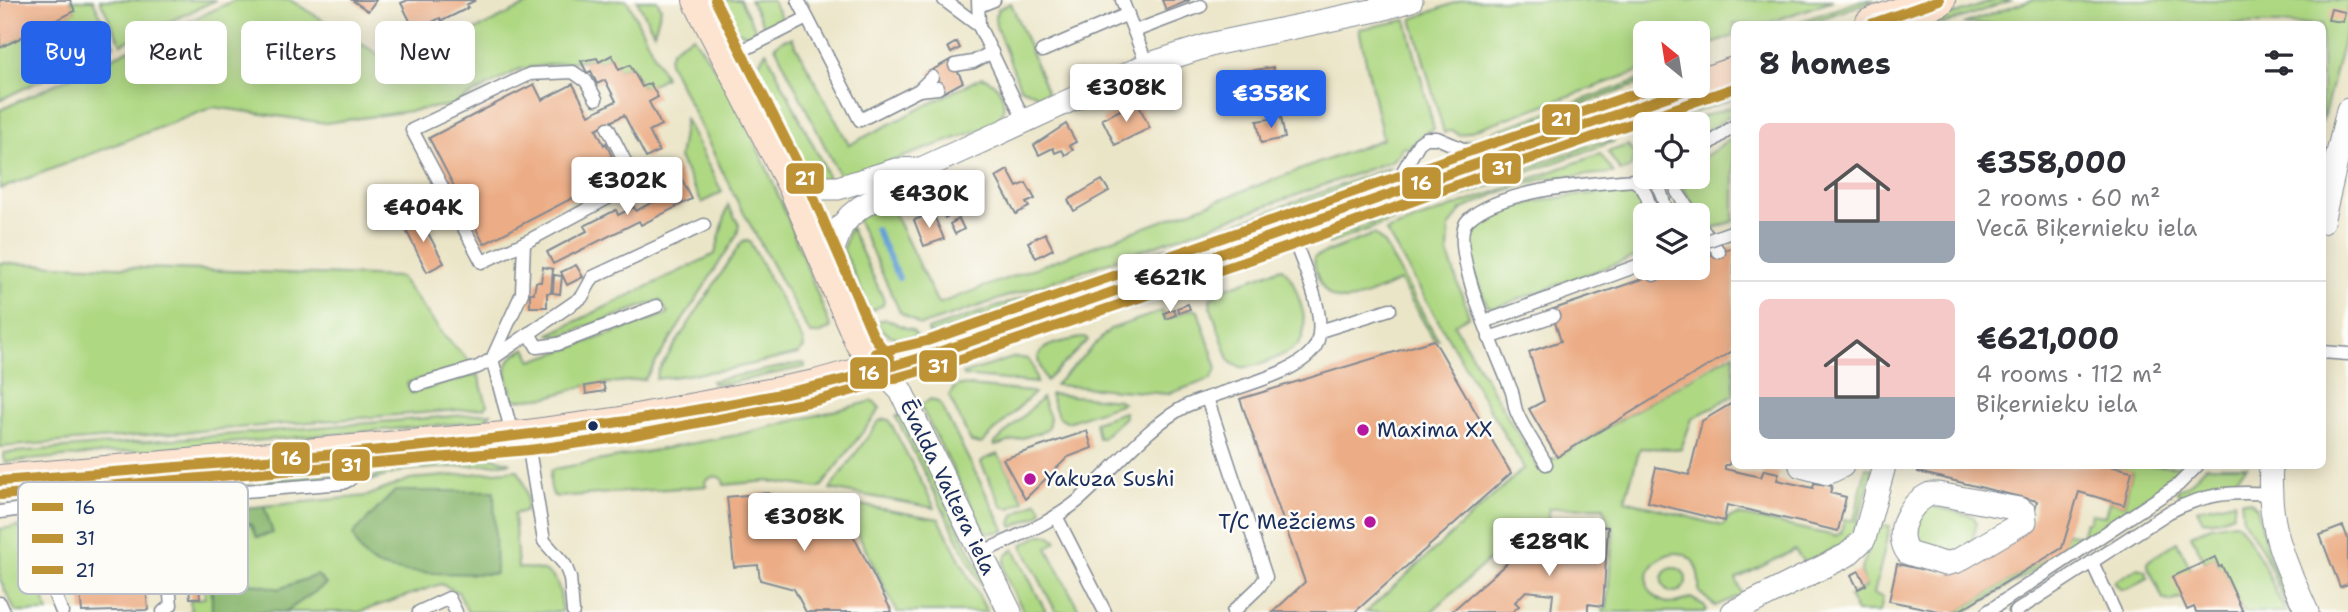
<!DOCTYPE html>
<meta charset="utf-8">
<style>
:root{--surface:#fff;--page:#f2f2f3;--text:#2b2b33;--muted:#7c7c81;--line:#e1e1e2;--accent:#2563eb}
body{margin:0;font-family:"Shantell Sans",sans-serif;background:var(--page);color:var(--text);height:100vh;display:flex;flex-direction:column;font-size:26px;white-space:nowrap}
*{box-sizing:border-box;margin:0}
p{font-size:23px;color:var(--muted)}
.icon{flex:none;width:38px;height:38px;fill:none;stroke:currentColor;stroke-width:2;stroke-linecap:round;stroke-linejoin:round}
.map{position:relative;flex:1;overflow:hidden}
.panel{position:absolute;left:1731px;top:21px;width:595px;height:448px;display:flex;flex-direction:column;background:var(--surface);border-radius:10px;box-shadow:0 4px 18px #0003}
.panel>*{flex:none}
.banner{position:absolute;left:21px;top:21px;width:665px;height:63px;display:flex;gap:14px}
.needle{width:46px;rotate:330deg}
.controls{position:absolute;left:1633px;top:21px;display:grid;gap:14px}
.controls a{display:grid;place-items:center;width:77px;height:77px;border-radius:10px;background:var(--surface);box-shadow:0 4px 18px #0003;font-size:35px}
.price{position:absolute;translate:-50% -60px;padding:0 16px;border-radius:7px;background:#fff;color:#222;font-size:23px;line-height:46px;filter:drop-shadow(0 2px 4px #0008)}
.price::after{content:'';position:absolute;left:50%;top:42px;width:21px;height:16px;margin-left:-10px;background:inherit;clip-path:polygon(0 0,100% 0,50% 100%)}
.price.selected{background:var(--accent);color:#fff}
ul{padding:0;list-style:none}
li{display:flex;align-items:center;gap:21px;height:175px;padding:0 28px}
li+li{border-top:2px solid var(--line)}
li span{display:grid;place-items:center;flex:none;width:196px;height:140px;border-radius:10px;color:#555}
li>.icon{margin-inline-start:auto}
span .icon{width:84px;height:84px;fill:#fffc;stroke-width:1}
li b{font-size:30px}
h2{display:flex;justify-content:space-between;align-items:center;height:84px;padding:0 28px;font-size:30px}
.pill{padding:0 24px;border-radius:10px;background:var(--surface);box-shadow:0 4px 18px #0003;font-size:24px;line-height:63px}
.pill.selected{background:var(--accent);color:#fff}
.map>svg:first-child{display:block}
.green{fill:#afd883;stroke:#658470;stroke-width:2}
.forest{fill:#8bb871;stroke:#537468;stroke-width:2}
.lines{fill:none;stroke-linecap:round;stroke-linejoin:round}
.stream{stroke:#64a0d5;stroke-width:6}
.building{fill:#ecad86}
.lane-casing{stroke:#838a93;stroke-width:15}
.street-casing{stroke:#838a93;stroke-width:25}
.secondary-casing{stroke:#838a93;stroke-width:34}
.lane{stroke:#fff;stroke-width:12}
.street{stroke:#fff;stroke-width:23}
.secondary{stroke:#fde4d1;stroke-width:32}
.lane-bridge-casing{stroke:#838a93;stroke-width:15;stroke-linecap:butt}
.lane-bridge{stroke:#fff;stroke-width:12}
.bus-1-casing{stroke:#fdfcf7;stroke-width:16}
.bus-2-casing{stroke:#fdfcf7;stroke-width:16}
.bus-3-casing{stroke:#fdfcf7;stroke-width:16}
.bus-1{stroke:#be9335;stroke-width:10}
.bus-2{stroke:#be9335;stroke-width:10}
.bus-3{stroke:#be9335;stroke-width:10}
.bus-dot{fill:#1b2f5e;stroke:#fdfcf7;stroke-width:2.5}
.poi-dot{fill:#b5179e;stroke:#fdfcf7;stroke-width:2.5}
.labels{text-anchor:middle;stroke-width:5;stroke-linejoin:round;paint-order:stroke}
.poi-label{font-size:21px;fill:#1b2f5e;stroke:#fdfcf7;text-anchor:start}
.street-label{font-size:21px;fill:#1b2f5e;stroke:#fdfcf7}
.key{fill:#fdfcf7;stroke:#b9bec9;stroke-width:2}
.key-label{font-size:19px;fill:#1b2f5e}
.line-badge{stroke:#fdfcf7;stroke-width:2.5}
.badge-label{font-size:19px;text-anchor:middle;font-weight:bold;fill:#fff}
</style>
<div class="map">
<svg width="2348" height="612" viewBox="0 0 2348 612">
<rect width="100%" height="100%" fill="#fdfcf7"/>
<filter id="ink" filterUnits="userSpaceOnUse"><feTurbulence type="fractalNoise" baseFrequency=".0143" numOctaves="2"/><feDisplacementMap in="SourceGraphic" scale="14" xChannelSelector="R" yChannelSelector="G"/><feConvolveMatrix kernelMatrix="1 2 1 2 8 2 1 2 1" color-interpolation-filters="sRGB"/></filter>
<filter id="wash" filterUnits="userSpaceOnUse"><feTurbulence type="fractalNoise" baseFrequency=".00686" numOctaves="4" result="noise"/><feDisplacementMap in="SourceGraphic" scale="28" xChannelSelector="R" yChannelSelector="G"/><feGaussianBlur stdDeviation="1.57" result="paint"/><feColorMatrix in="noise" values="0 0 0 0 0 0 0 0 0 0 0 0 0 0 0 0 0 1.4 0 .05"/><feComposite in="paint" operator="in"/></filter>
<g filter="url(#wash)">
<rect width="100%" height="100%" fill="#ebe5c8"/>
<g class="green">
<polygon points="70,0 93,0 114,45 0,100 0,48 75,11"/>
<polygon points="100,0 216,0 121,44"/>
<polygon points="235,0 290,0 399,67 537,0 627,0 665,77 651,85 642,87 630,65 619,70 611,56 599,62 596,58 520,69 452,105 326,123 213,107 0,189 0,110"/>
<polygon points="637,0 657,0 661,8 654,33"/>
<path d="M720,0H740L758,34C733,39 730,19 720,0Z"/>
<polygon points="750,0 772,0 781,17 780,22 766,30"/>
<polygon points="1462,0 1833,0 1765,24 1734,24 1734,36 1698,49 1698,33 1645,33 1645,69 1460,135 1451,130 1444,133 1412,19"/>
<polygon points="1862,0 1875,0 1806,24 1793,24"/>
<polygon points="1996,0 2012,0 1944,24 1927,24"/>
<polygon points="2032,0 2348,0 2348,21 2322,123 2322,24 1963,24"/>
<polygon points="1011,3 1047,91 1047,93 1037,95 1020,87 996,26 995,17 998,9"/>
<polygon points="1406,20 1434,129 1422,135 1409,148 1402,147 1399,154 1391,161 1109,262 929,323 920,325 900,312 857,219 888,201 938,304 1383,139 1359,29"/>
<path d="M693,36C703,51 714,66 723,81C768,158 797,245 831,328L819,334H811L807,328L735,197L669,62C668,47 682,43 693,36Z"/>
<path d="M792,38L849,145L982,77C1005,86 1011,109 993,125L841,179L775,46L783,40Z"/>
<polygon points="766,51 823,165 829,182 819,179 803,166 758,73 759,63"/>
<polygon points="1645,78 1645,82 1490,137 1471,143 1466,141"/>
<polygon points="1734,93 1734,99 1661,124 1675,114"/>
<polygon points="1734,106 1734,113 1698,137 1698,124 1682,124"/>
<polygon points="685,119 722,192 702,203 679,158"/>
<polygon points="1734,137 1734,221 1711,229 1683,189 1686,177 1698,177 1698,161"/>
<polygon points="1609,141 1615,141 1328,244 1326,240 1596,143"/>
<polygon points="1628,145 1635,156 1630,168 1621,172 1608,152"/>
<path d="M1600,154L1614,173L1546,178L1501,192L1461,210L1449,228L1448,254L1469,316L1454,325L1538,468L1734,353V395L1692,419L1681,449L1640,448L1625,500L1723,526L1728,518L1739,515L1835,536L1841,533L1844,520H1854L1866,467L1873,469L1852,540L1804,563L1795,550L1736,579L1742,595L1715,606L1699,592C1703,518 1620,567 1656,597C1667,607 1678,603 1691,598L1704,605L1707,610L1704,612H1602V608H1607L1613,527L1607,525L1604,507L1549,508L1547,533L1512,539L1431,612H1366L1524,468L1386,231Z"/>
<polygon points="1391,167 1384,174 1113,273 929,335 928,330 1111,268"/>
<path d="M1629,190L1638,202L1643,200V254L1494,308L1487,305C1481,290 1467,259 1468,243C1471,200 1595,194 1629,190Z"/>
<path d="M728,205L739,225L737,235L645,379L585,386L548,397L516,400L513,397C505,371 499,362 526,348L532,361L668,314L660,300L558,337L550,334L715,254Z"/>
<polygon points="850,227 884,300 883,305 870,311 843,249"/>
<path d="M1374,234L1383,242L1438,340H1434L1400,281C1375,290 1338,317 1321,284C1316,275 1314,267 1314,257Z"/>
<polygon points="745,240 750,242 803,341 804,348 798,354 730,369 656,379 658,371 741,243"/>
<polygon points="0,263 400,277 445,337 473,364 407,383 411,393 478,374 487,405 484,408 0,447"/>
<path d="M1282,268C1291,275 1294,285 1298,296C1303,310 1309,328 1299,343C1292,353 1258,367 1245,367C1239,368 1235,365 1230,362L1211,308L1210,299L1221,290Z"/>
<polygon points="1192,309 1198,311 1217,368 1211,379 1168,394 1055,385 1110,329 1162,311 1166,319"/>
<path d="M886,319L913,331L917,336C899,341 886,337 875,322Z"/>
<path d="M1080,338L1086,337L1088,340L1046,381C1044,375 1038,364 1038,358C1040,343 1069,341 1080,338Z"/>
<polygon points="1015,357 1028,359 1033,366 1037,383 963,376 963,374"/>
<polygon points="801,363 805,364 805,367 729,383 713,384 711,381"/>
<polygon points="960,385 1031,392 1034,393 981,444 971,442 949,396 953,389"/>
<polygon points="1051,394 1119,400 1123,403 1068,422 1058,416 1050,395"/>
<polygon points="1042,398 1050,418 1048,428 1042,432 995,446 994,444"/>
<polygon points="931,399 940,403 1005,531 988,533 983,528 920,405"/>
<path d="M873,401L880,408L877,413L822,486L818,488L768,481L724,485L723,480C717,474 711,476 705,482L707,486L557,497L553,495C550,487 549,479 551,471L555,469L737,435Z"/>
<polygon points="1124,412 1125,417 1102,438 1098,438 1095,422"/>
<polygon points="491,413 485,420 477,422 5,462 3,457 4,453"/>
<polygon points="901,414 1001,612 995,612 896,417"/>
<polygon points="885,419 889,420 935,508 830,489 879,421"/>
<polygon points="998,454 1024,501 1009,509 1002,506 981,463 984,459"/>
<path d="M495,458L511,463L405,470L367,482C395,458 458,461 495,458Z"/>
<path d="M2109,466H2187C2122,521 2039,566 1966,612H1957L2062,548L2066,533L2081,536L2085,522H2089L2091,514L2105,516L2109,501L2124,505L2132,472Z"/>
<polygon points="2206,466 2247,466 2232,483 2180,497 2177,491 2192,481"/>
<path d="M518,470C524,481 530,499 525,511L514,514L518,568C554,568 560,577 562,612H468L458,592L441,584L359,612H285L325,585L317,575L279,589L241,581L231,552L238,528L250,522L257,537L272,533L264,506L367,496L410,479Z"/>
<polygon points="331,473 333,476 330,477 0,502 0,498"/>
<polygon points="2241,500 2250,501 2257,508 2269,557 2293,612 2289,612 2263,551 2243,519"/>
<polygon points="1037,501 1042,509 1039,515 1013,527 1011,524 1014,515"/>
<path d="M2235,501L2233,514C2224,518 2211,522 2202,520L2197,509Z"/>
<polygon points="842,502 939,519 987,612 897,612"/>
<polygon points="1928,505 1973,516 1977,523 1970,549 1958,555 1917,548 1913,537 1921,509"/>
<polygon points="211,511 212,612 191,612 190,600 205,598 197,526 183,526 187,512"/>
<polygon points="2234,522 2238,523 2262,561 2285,612 2243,612 2222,567 2219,567 2215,557 2205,562 2191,535 2211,526"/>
<polygon points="1878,524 1890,526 1874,594 1883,597 1880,612 1857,612 1849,596 1866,587 1861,571"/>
<polygon points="19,526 25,537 25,544 48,612 16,612 0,580 0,529"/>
<polygon points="1040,535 1049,535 1057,541 1047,548 1080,612 1056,612 1022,545"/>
<polygon points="2177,542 2191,569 2182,597 2171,602 2163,599 2148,566 2148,561"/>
<path d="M1014,549L1046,612H1024C1015,592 990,564 1014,549Z"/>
<polygon points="2137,568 2145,570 2148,578 2127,589 2120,589 2114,582"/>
<circle cx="1674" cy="580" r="12"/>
</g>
<g class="forest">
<path d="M395,491H494L496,574C470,573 395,576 375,564C362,557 357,547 353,534Z"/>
<polygon points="264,506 273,533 257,537 250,523 237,529 231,552 241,581 279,589 317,575 326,584 285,612 212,612 211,511"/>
</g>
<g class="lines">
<polyline class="stream" points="876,229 899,278"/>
</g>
<g id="blocks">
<g class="building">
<polygon points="0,0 70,0 75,11 0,48"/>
<polygon points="352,0 376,0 368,11"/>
<polygon points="408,0 476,0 466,5 468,8 442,21 440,18 415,31 401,3"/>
<polygon points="1162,0 1190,0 1166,10"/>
<polygon points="2331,9 2345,12 2343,22 2328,20"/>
<polygon points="957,42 960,48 951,53 948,47"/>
<polygon points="612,55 619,70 630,65 642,87 650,83 658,97 649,102 661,125 649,131 659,151 646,158 624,115 596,129 604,145 606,143 616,166 601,174 597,167 580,176 588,190 484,244 429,138 534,84 542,100 573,84 589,115 616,101 605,80 597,84 591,71 587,73 581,61 597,58 599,62"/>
<polygon points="952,59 963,82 941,94 929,72"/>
<polygon points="1273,67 1277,90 1248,95 1244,72"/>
<polygon points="1137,102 1150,128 1115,145 1102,119"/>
<polygon points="1281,117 1285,138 1261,143 1257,121"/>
<polygon points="1066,124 1076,142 1070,145 1073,150 1065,155 1062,150 1055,153 1053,148 1039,155 1034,145"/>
<polygon points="674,164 692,199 641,225 639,221 553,264 547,252 587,231 584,226 616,210 618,215 634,207 636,211 672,192 669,186 661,189 655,178 663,174 661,171"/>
<polygon points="1008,170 1017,187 1026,183 1035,199 1026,203 1029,207 1016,214 996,177"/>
<polygon points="1102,180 1109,191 1074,211 1068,200"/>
<polygon points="952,182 961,199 953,204 957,212 945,218 937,203 932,206 926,196"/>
<polygon points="933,213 944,239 924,246 914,220"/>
<polygon points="419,216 444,263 427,272 403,224"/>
<polygon points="959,219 964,229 955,234 950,224"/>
<polygon points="1045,233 1053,249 1036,258 1028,242"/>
<polygon points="1734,247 1734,350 1557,457 1529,409 1544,401 1529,352 1561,341 1551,310 1675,268 1698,268 1698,260"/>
<polygon points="576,265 583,277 567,285 561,272"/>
<polygon points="543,267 553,269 551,293 547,293 547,307 530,307 530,293 534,293 536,282 541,282"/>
<polygon points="554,275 562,276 560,294 553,293"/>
<polygon points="1188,304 1190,309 1179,313 1177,308"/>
<polygon points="1174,309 1176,315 1166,319 1164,313"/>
<polygon points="1434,340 1511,473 1355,612 1273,612 1305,582 1240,399"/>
<polygon points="603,383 605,391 586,394 585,386"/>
<polygon points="1734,402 1734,443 1729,465 1725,465 1725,469 1761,477 1764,470 1779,473 1777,480 1813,488 1814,483 1832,486 1830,493 1846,497 1838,531 1727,505 1724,521 1648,502 1656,467 1689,475 1702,421"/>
<polygon points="1087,431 1092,448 1068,457 1025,499 1003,459"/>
<polygon points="1920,466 2109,466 2132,471 2124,505 2079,492 2062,548 1957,612 1944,612 1889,601 1897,564 1947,575 2031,526 2037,501 1918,472"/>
<polygon points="767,493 842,513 892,612 806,612 794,589 760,580 758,565 734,567 727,497"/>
<polygon points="1574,525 1608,527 1603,606 1588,604 1588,612 1551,612 1553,594 1526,591 1515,602 1519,606 1512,612 1451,612 1515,556 1570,559"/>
<polygon points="2343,526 2348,539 2348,584 2340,587 2320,535"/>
<polygon points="120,545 122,566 113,567 114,579 145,577 148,610 82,612 79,582 88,582 87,569 51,572 49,551"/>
<polygon points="2215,557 2219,567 2222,566 2243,612 2196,612 2194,607 2187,610 2172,577"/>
<polygon points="1859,571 1866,585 1858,589 1851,575"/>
<polygon points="199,585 200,598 190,598 189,586"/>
</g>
</g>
</g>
<g filter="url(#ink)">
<use href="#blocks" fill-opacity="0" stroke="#838a93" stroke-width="2"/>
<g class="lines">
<g class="lane-casing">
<g id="lane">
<polyline points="798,0 860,120 919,90 932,77"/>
<polyline points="944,0 979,26 1025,122"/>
<polyline points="978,0 979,26"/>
<polyline points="1122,0 1147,65"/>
<polyline points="979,6 994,0"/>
<polyline points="1135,31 1201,6"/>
<polyline points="1042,51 1128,14"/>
<polyline points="729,57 807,18"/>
<polyline points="955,65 973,62 992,52"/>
<polyline points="919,90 938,88"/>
<polyline points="1634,109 1645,144"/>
<polyline points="1698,152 1734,126"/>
<polyline points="1656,177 1668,215"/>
<polyline points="1675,177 1677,192 1693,215"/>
<path d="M1633,180C1646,187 1649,201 1651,215"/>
<polyline points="1394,187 1419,143 1426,138 1437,138 1477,155"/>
<polyline points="1698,223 1719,252"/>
<polyline points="524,243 482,262 412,130 530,74 573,72 586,81 596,99"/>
<polyline points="1654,275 1654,268"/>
<polyline points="1484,322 1645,263"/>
<polyline points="1320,331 1390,309"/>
<polyline points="529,333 537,347 558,344 657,306"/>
<polyline points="1489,338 1553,316"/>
<polyline points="2322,352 2348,354"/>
<polyline points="417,385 478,367 492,359 522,293 524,243 636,183 608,128"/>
<polyline points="1207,398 1266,577 1259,587 1233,612"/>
<polyline points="513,437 492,359 582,297 593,277 704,225"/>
<polyline points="527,437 544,541 565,565 570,578 573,612"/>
<path d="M1546,464C1537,447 1524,430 1517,413C1514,406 1514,399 1512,392C1501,363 1445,242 1468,220C1500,189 1589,184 1633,180L1645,176"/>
<polyline points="23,509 343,483 349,480 376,456"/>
<polyline points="0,512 23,509 43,540 163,528"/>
<polyline points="1056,516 1105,612"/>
<polyline points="43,540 47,576 62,612"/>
<path d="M981,553C1014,537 1050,524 1079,500C1112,471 1148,425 1186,406C1219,390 1304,376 1317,343C1328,313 1300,260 1291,231"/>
<polyline points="2092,562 2115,612"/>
<polyline points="0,603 4,612"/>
<polyline points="163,612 171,605 163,528 185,495"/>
<polyline points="419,612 449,598 456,612"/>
<polyline points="1987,612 2178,485 2197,466"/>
<path d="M2015,612L2169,512C2204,494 2231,491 2269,494"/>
</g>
</g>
<g class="street-casing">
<g id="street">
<polyline points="795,188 838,188 896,170 921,169"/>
<polyline points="2322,222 2348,110"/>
<polyline points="828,263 841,227 850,216 861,207 906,182 921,169 1147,65 1213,44 1381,9 1411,0"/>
<polyline points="878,367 901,391 908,406 1010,612"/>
<polyline points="1801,466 1827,473 1842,466"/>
<path d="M2271,466C2267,524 2283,560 2307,612"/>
<path d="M1930,494H1938L2019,509L2024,512L2025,521L1957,561L1945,564L1908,553C1893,532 1909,504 1930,494Z"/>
<polyline points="1733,612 1847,555 1864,539 1884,466"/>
</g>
</g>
<g class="secondary-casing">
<g id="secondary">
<polyline points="699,0 795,188 861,342 878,367"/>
<polyline points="1871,24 1939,0"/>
<polyline points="0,481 527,436 621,423 816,386 950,348 1291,231 1487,159 1734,73"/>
</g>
</g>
<use href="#lane" class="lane"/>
<use href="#street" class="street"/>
<use href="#secondary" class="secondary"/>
<g class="lane-bridge-casing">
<polyline id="lane-bridge" points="1698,244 1734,231"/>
</g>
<use href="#lane-bridge" class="lane-bridge"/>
<g class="bus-1-casing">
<g id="bus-1">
<polyline points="1871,24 1939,0"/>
<path d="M0,481C272,458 546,446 813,387C919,363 1022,323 1124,288C1316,222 1506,152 1697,86"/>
</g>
</g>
<g class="bus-2-casing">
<polyline id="bus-2" points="1,495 529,450 624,437 819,400 955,361 1296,244 1492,172 1734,88"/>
</g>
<g class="bus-3-casing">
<g id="bus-3">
<polyline points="715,0 807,182 873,335 890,359"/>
<polyline points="875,353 927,341 1027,306 1657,86"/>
</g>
</g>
<use href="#bus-1" class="bus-1"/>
<use href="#bus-2" class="bus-2"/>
<use href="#bus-3" class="bus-3"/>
</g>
</g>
<circle class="bus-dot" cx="593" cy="426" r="6"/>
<g class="poi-dot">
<circle cx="1363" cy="430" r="7"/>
<circle cx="1030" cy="479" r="7"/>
<circle cx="1370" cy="522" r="7"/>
</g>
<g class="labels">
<g class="poi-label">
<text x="1377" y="437">Maxima XX</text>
<text x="1044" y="486">Yakuza Sushi</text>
<text x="1356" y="529" text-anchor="end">T/C Mežciems</text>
</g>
<g class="street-label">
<text transform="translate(948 487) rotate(64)" y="7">Ēvalda Valtera iela</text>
</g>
</g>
<rect x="18" y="482" width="230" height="112" rx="10" class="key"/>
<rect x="32" y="503" width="31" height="8" fill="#be9335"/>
<rect x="32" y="534" width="31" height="9" fill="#be9335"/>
<rect x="32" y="566" width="31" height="8" fill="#be9335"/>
<g class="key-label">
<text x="75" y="514">16</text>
<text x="75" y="545">31</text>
<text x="75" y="577">21</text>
</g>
<g class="line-badge">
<rect x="1541" y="103" width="40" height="33" rx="7" fill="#be9335"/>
<rect x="1481" y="152" width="41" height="33" rx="7" fill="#be9335"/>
<rect x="785" y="162" width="40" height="33" rx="7" fill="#be9335"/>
<rect x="1401" y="166" width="41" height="34" rx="7" fill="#be9335"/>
<rect x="918" y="349" width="40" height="34" rx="7" fill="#be9335"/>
<rect x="849" y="356" width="40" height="34" rx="7" fill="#be9335"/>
<rect x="271" y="441" width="40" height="34" rx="7" fill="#be9335"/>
<rect x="331" y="448" width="40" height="34" rx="7" fill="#be9335"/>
</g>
<g class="badge-label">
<text x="1561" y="126">21</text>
<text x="1502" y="175">31</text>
<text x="805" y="185">21</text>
<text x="1421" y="190">16</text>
<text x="938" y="373">31</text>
<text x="869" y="380">16</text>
<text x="291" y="465">16</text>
<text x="351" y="472">31</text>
</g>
</svg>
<div class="controls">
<a><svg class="needle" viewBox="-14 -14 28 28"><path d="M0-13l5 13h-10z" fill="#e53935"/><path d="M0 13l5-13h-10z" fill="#7c7c81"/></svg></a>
<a><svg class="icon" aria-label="locate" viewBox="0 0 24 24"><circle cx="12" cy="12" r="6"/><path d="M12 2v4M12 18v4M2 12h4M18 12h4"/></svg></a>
<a><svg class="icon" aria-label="layers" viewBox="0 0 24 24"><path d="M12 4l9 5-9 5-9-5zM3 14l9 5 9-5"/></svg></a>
</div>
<b class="price" style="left:1126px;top:124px">€308K</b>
<b class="price selected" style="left:1271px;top:130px">€358K</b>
<b class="price" style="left:627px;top:217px">€302K</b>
<b class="price" style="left:929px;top:230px">€430K</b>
<b class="price" style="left:423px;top:244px">€404K</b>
<b class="price" style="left:1170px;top:314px">€621K</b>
<b class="price" style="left:804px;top:553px">€308K</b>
<b class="price" style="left:1549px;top:578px">€289K</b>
<div class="banner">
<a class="pill selected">Buy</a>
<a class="pill">Rent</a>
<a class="pill">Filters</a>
<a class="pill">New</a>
</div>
<section class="panel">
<h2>8 homes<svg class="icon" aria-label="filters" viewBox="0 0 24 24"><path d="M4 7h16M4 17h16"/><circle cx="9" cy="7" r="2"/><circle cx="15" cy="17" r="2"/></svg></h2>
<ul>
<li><span style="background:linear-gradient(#f6c9c9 70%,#9aa5b1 0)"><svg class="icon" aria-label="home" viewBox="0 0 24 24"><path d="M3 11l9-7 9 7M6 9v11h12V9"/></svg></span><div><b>€358,000</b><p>2 rooms · 60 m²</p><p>Vecā Biķernieku iela</p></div></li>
<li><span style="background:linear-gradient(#f6c9c9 70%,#9aa5b1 0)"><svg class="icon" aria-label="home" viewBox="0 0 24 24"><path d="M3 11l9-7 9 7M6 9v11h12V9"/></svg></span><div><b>€621,000</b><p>4 rooms · 112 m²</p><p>Biķernieku iela</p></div></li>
</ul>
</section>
</div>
